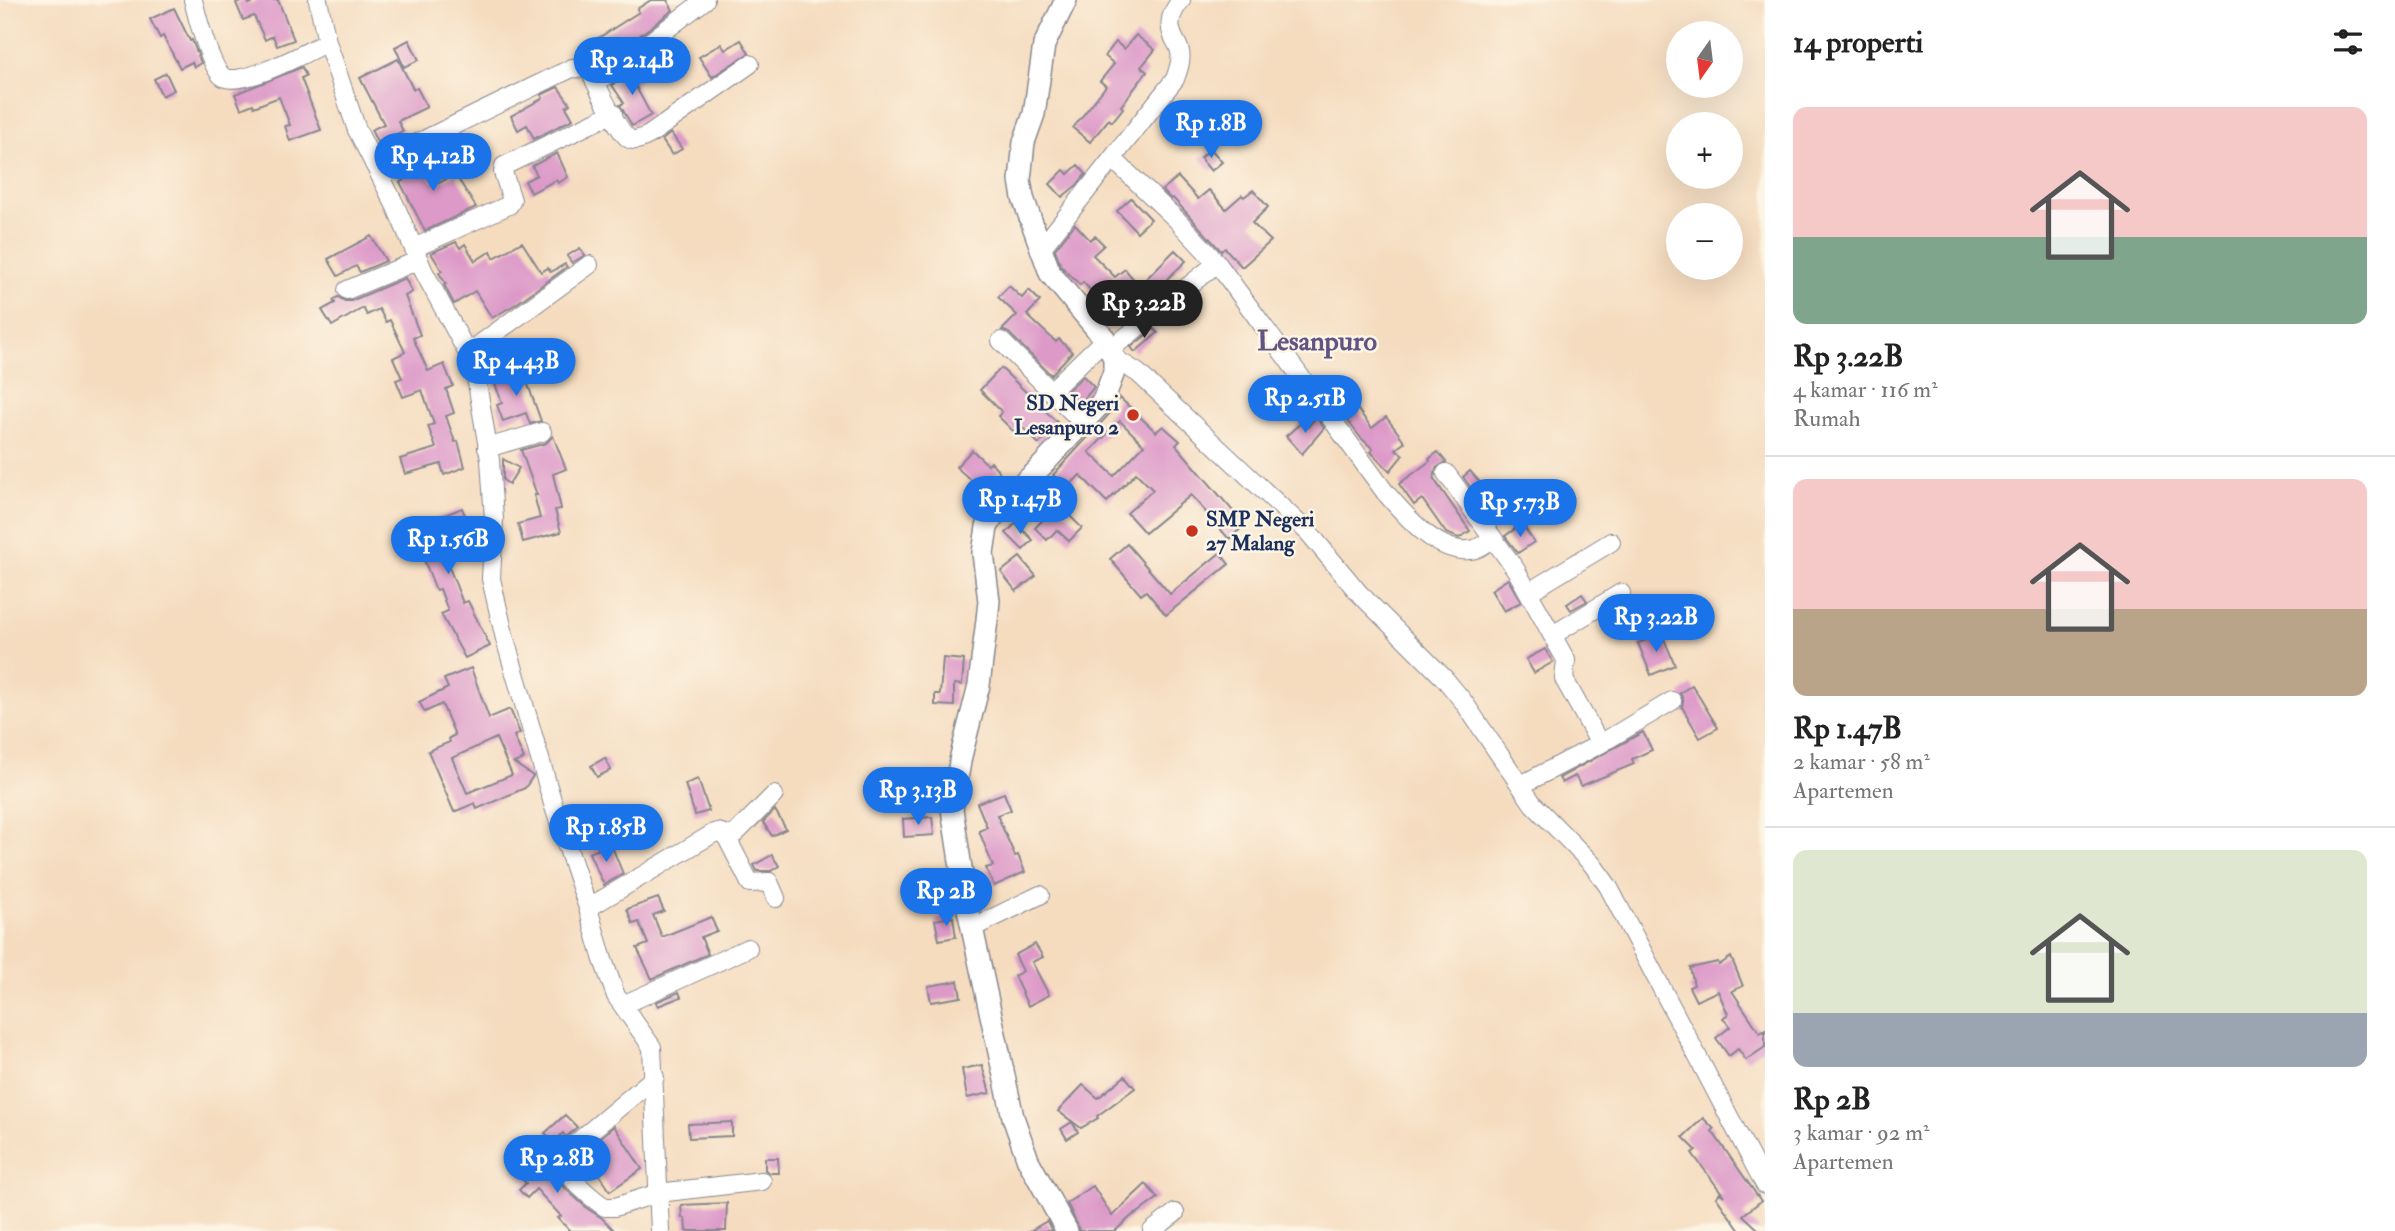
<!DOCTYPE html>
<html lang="id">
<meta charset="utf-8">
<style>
:root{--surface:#fff;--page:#f2f2f2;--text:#222;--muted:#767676;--line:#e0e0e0;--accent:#1a73e8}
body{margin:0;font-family:"IM FELL Double Pica",serif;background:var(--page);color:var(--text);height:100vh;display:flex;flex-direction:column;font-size:26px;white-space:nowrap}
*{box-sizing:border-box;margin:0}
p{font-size:23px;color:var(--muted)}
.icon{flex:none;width:38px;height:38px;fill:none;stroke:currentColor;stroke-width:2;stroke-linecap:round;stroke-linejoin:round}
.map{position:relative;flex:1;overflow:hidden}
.details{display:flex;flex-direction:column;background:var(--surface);width:630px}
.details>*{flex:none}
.needle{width:46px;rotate:194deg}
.buttons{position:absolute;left:1666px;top:21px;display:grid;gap:14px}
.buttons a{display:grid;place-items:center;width:77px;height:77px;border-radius:50%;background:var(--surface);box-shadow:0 7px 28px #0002;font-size:35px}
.price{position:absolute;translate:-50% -60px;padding:0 16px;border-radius:24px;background:var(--accent);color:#fff;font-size:23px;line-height:46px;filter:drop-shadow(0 2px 4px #0008)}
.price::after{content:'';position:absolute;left:50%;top:42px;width:21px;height:16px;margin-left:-10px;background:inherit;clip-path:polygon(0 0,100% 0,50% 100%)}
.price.selected{background:#222;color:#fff}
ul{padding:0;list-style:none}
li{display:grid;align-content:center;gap:14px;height:371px;padding:0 28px}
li+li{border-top:2px solid var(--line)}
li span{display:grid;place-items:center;height:217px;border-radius:14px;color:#555}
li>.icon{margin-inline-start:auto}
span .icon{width:126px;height:126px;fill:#fffc;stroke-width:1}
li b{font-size:30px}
h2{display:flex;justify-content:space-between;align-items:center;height:84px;padding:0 28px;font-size:30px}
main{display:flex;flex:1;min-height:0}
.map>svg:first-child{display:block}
.building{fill:#dd9ac9;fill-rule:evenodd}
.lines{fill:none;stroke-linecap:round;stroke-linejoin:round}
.minor-casing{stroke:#88868e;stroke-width:20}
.tertiary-casing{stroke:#88868e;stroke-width:24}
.minor{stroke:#fff;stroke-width:18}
.tertiary{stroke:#fff;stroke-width:21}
.poi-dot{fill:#c8321e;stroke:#fcf5e5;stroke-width:2.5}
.labels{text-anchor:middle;stroke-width:5;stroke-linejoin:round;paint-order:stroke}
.poi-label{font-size:21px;font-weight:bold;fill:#1b2f5e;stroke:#fcf5e5;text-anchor:end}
.district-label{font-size:28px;font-weight:bold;fill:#5f5483;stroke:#fcf5e5}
</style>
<main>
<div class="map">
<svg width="1765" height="1231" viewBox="0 0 1765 1231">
<rect width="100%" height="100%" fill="#fcf5e5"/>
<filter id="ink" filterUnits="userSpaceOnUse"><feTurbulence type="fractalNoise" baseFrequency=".0143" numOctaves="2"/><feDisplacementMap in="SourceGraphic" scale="14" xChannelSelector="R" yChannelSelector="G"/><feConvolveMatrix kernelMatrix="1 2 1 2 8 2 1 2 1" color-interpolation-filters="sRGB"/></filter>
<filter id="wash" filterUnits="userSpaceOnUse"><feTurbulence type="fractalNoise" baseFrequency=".00686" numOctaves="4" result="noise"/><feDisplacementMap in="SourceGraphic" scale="28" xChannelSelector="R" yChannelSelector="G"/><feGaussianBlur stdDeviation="1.57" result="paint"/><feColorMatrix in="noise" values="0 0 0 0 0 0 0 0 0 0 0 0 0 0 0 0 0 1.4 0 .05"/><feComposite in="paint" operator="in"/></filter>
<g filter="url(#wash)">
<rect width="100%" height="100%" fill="#f5dcbf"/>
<g id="blocks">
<g class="building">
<polygon points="242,0 247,0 249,4 259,0 278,0 294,40 277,46 273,36 265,40 254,16 243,20 236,3"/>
<polygon points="651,0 667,0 673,10 626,46 622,39 596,55 589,44 639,12 637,9"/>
<polygon points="174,8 190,41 192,40 201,63 194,67 192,62 180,68 163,36 160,38 150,19"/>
<polygon points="1136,35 1155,50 1141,67 1147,72 1121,106 1123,108 1112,122 1109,119 1090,142 1073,128 1106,86 1100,81 1114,64 1105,56 1116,42 1124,49"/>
<polygon points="673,39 683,55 669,64 659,49"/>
<polygon points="409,40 419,60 404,67 395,47"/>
<polygon points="741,40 749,53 712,77 699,57 721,44 725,50"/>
<polygon points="398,59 413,89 417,88 427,107 398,121 403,131 378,144 371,130 384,124 360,78"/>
<polygon points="302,67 306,76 301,78 321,130 290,141 285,126 290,125 279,97 254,107 253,104 241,109 235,94"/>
<polygon points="636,67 643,77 634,83 651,115 632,126 620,105 624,103 612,85"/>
<polygon points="166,73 174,90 162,96 154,79"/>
<polygon points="558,87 570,104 566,107 573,119 534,139 527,125 518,130 511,116 543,98 541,95"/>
<polygon points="671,133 682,149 672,155 662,140"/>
<polygon points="434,147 437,152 421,161 432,182 437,179 439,183 455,174 476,207 425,231 400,182 403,181 396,166"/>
<polygon points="1211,149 1222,162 1211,171 1200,158"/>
<polygon points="557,153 568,177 558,183 556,180 531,193 525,181 537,175 532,166"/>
<polygon points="1078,165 1086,174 1077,185 1062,197 1050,184 1064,170 1068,174"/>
<polygon points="1178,177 1198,199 1209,190 1226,209 1242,195 1244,197 1253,190 1268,207 1252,223 1271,241 1242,267 1225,248 1221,251 1173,198 1171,199 1162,190"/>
<polygon points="1131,198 1151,219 1137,232 1117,211"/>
<polygon points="1075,224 1090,240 1095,236 1104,245 1093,255 1115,277 1125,269 1139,286 1175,250 1186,261 1167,279 1170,282 1150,299 1152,301 1123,324 1096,292 1094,294 1083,282 1080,285 1061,266 1055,249"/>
<polygon points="371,236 386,261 360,272 356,266 338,276 328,259"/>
<polygon points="456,242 460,248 465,244 475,261 491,251 494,258 522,242 541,272 548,268 551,272 565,264 567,267 516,304 492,318 475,291 454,304 444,285 446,284 439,273 442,271 431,253"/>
<polygon points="580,248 585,255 572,263 567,256"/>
<polygon points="405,278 412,292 405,296 420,335 413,338 428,371 444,364 453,386 446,389 454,413 446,416 455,442 458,441 465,467 444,475 441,464 405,474 400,459 436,448 428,426 434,424 422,390 403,397 396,380 402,378 393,358 405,352 390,320 386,322 379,309 367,315 363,308 332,326 322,310 335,303 333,300 338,297 345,301 351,301"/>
<polygon points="1009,286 1022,298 1029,290 1040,301 1027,315 1056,342 1059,339 1072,352 1051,375 1009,333 1002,330 1017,315 998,297"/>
<polygon points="1154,329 1158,333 1135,352 1131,347"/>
<polygon points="1001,368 1059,424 1039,444 1021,426 1014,432 998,416 1002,412 980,390"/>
<polygon points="518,369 523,384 527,382 541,421 530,424 526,413 503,421 497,405 502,403 493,378"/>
<polygon points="1083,376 1094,387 1080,404 1067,391"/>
<polygon points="1338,384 1372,428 1386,417 1405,442 1396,449 1403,455 1390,471 1371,452 1373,449 1361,438 1326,393"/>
<path d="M1119,397L1156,432L1163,426L1180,441L1176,445L1245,525L1229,539L1191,495L1145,533L1127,513L1153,490L1136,473L1107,502L1080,475L1067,488L1053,475L1113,410ZM1120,421L1144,445L1114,476L1089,452Z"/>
<polygon points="1316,417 1324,428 1302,454 1286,436 1302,422 1307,428"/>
<polygon points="553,436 566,469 553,474 561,509 555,510 561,532 523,542 518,524 540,518 534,495 537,495 521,450 546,443"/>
<polygon points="972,450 988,465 991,462 999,471 987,483 994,489 984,499 969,484 972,481 956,467"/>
<polygon points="1438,452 1446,462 1436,468 1434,479 1470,531 1459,538 1446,533 1422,499 1414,505 1399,484 1430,461 1429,459"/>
<polygon points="503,459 519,468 509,484 503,480"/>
<polygon points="1470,471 1491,495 1482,503 1463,477"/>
<polygon points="1058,504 1082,528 1069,541 1057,530 1047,540 1035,528"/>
<polygon points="462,508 469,525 459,529 465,546 444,554 463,603 468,601 490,646 465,658 441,614 448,611 440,589 436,590 420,550 416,552 403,525 414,520 417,526"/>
<polygon points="1016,523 1033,540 1023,550 1006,533"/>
<polygon points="1522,524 1534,542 1518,553 1505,536"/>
<polygon points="1127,544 1170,594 1220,553 1229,564 1166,615 1146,591 1141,595 1110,559"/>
<polygon points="1020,557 1036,576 1016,591 1001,572"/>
<polygon points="1508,579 1521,602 1504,611 1491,590"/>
<polygon points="1582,594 1587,601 1571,610 1567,604"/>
<polygon points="1662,634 1675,665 1651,675 1638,643"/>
<polygon points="1545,649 1553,662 1534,673 1526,659"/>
<polygon points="943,658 964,660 962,685 954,684 954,706 935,705 935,694 940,694"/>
<path d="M471,668L489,718L510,709L520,733L514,736L524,759L514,763L533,776L525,788L477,809L475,803L454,812L428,751L450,742L449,738L455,735L442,704L425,712L419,702L448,688L444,679ZM496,738L512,775L467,793L452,758Z"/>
<polygon points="1692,685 1718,728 1700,738 1682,707 1683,700 1680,693"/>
<polygon points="1643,732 1652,750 1632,759 1634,764 1581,786 1575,776 1562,783 1559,778"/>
<polygon points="605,758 611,770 597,777 591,766"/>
<polygon points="698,779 709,811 695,815 685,784"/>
<polygon points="1004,793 1011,810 997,815 1015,856 1018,855 1025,872 994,886 986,868 993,866 979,831 987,827 977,803"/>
<polygon points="775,810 786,829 772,836 763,822"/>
<polygon points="932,817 934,835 904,837 903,819"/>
<polygon points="611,844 623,874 604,885 589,853"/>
<polygon points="772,855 779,866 771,871 757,871 754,865"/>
<polygon points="658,898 664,911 653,915 662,937 711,917 717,931 701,937 708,954 652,979 637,948 648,944 639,922 633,924 627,909"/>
<polygon points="953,917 956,937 939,940 935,920"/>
<polygon points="1035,944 1043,957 1032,962 1049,995 1028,1006 1014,976 1023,971 1015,955"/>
<polygon points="1731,957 1743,986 1732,991 1760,1033 1765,1030 1765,1047 1746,1060 1738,1049 1729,1056 1716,1038 1730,1027 1723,1018 1728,1014 1718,991 1696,1001 1689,987 1694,985 1690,968 1718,962 1719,965"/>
<polygon points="958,981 961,997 931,1002 928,986"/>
<polygon points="679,992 681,997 658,1006 656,1002"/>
<polygon points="982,1065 990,1093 967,1098 962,1069"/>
<polygon points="1125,1076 1135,1088 1097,1116 1098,1118 1081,1128 1058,1111 1083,1085 1098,1098"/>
<polygon points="565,1115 577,1127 566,1137 563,1133 554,1142 545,1133"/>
<polygon points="1703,1118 1714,1129 1712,1131 1761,1201 1743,1215 1760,1231 1740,1231 1716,1197 1720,1193 1724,1196 1692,1153 1696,1150 1683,1137"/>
<polygon points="732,1122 732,1136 689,1138 688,1124"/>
<polygon points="1072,1122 1078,1132 1067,1139 1061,1129"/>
<polygon points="614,1126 642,1169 610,1191 597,1171 577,1160 581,1154"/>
<polygon points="537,1147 552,1164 556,1177 567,1190 588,1209 602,1218 615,1231 570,1231 558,1218 561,1216 536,1189 527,1198 519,1190 526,1183 514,1170"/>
<polygon points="765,1158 778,1158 779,1173 770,1173 765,1170"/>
<polygon points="1146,1184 1158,1198 1135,1215 1134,1214 1115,1231 1080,1231 1067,1203 1093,1186 1112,1216"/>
<polygon points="727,1203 726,1231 686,1231 685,1218 682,1218 681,1205"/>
<polygon points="1047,1221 1052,1231 1030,1231"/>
</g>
</g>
</g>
<g filter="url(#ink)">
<use href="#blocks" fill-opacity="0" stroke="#88868e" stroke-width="2"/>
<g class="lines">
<g class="minor-casing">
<g id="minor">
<path d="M193,0C197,17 210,65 222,76C238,90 309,51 327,42"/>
<polyline points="318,0 327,42 357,130 395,205 424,272 474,365 490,460 494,519 491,579 505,639 554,807 588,908 602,957 616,996 652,1047 660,1231"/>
<polyline points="596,83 705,0"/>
<path d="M1113,159L1177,220L1217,263L1385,492C1404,514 1436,553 1469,550C1478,550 1486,543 1493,538"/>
<path d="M374,164L572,68L589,69C596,83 617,130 628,138C635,143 642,138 649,135L750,64"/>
<polyline points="414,248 509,205 512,200 503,172 504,166 613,113"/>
<path d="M1040,250L1175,79C1178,71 1182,60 1180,52C1179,46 1175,41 1173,36C1167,22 1172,12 1181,0"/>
<polyline points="347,290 419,260"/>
<polyline points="1001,341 1051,391 1105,339"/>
<polyline points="1111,349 1217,263"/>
<polyline points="469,352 589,265"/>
<polyline points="1114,358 1138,373 1309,533 1358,592 1444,678 1463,701 1533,804 1592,864 1608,886 1765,1185"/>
<polyline points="1051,391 1072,412"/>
<polyline points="487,448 542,432"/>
<polyline points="1446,473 1516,570 1566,660 1564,679 1600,744"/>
<polyline points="1529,592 1611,542"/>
<polyline points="1553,635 1621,593"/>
<polyline points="1521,785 1600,744 1672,701"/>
<polyline points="725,834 750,883 769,882 776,898"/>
<polyline points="588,908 714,833 718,832 730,836 736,833 774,795"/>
<polyline points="972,928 1040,895"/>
<polyline points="623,1005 748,948"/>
<path d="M655,1077L568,1150C565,1155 562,1161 564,1167C567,1177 595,1201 605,1207H615L658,1193L762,1181"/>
<polyline points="1152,1231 1175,1213"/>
</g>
</g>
<g class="tertiary-casing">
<polyline id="tertiary" points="1066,0 1044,45 1034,114 1024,142 1020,180 1023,198 1050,273 1105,339 1114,358 1114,372 1103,401 1035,473 1002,502 987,527 983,553 989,601 987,620 979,685 961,756 952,809 966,900 1013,1117 1028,1160 1067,1231"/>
</g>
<use href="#minor" class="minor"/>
<use href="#tertiary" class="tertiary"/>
</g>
</g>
<g class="poi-dot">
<circle cx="1133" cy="415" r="7"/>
<circle cx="1192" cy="531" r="7"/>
</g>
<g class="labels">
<g class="poi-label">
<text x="1119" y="410">SD Negeri<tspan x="1119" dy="24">Lesanpuro 2</tspan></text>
<text x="1206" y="526" text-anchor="start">SMP Negeri<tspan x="1206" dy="24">27 Malang</tspan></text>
</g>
<g class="district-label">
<text x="1317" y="350">Lesanpuro</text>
</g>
</g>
</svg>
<div class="buttons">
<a><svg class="needle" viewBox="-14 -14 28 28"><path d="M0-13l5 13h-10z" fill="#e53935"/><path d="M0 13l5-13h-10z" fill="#767676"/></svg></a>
<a>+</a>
<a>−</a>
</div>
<b class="price" style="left:632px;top:97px">Rp 2.14B</b>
<b class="price" style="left:1211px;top:160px">Rp 1.8B</b>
<b class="price" style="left:433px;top:193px">Rp 4.12B</b>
<b class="price selected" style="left:1144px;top:340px">Rp 3.22B</b>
<b class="price" style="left:516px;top:398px">Rp 4.43B</b>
<b class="price" style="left:1305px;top:435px">Rp 2.51B</b>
<b class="price" style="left:1020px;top:536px">Rp 1.47B</b>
<b class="price" style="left:1520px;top:539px">Rp 5.73B</b>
<b class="price" style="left:448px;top:576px">Rp 1.56B</b>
<b class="price" style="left:1656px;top:654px">Rp 3.22B</b>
<b class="price" style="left:918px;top:827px">Rp 3.13B</b>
<b class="price" style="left:606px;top:864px">Rp 1.85B</b>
<b class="price" style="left:946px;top:928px">Rp 2B</b>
<b class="price" style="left:557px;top:1195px">Rp 2.8B</b>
</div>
<section class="details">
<h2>14 properti<svg class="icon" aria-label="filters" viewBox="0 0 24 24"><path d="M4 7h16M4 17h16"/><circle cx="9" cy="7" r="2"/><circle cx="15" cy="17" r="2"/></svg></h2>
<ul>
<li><span style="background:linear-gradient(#f6c9c9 60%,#7fa58c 0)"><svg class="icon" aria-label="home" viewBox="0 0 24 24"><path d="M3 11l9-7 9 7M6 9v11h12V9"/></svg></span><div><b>Rp 3.22B</b><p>4 kamar · 116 m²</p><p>Rumah</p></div></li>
<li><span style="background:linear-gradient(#f6c9c9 60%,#b9a48a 0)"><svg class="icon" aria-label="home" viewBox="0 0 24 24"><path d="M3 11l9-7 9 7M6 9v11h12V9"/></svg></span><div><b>Rp 1.47B</b><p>2 kamar · 58 m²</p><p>Apartemen</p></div></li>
<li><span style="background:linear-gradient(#dfe7d0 75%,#9aa5b1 0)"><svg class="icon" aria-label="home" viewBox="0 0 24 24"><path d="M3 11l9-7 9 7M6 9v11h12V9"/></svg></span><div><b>Rp 2B</b><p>3 kamar · 92 m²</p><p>Apartemen</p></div></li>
</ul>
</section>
</main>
